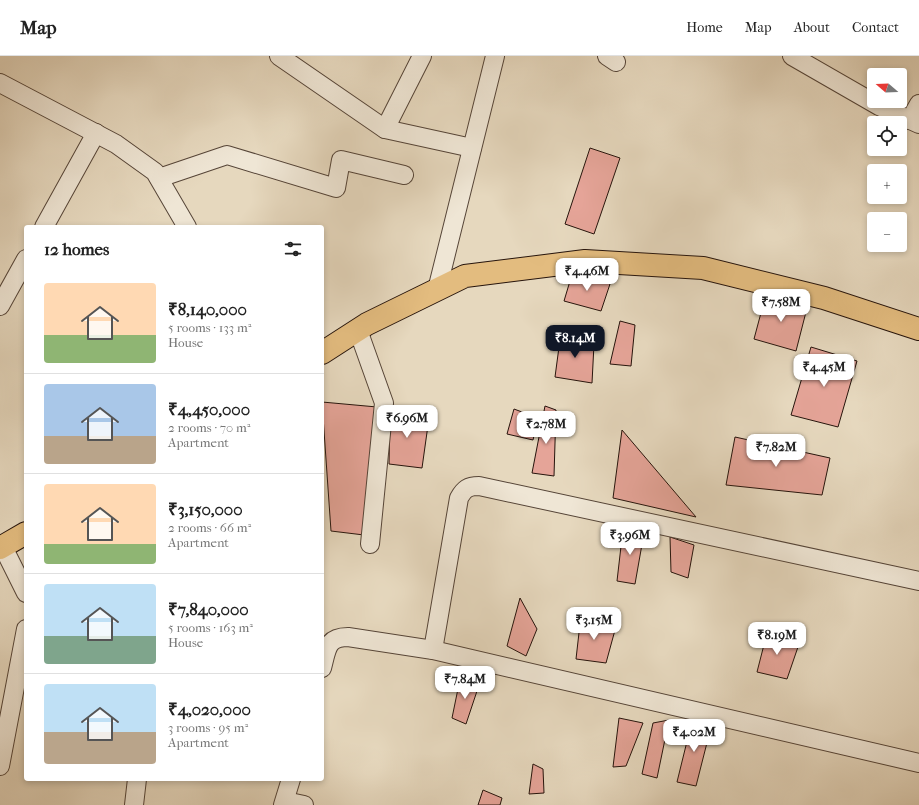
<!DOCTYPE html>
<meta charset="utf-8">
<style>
:root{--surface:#fff;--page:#f6f6f6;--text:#222;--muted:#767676;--line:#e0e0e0;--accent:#111827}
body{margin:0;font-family:"IM FELL French Canon",serif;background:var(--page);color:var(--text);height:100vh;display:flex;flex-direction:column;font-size:15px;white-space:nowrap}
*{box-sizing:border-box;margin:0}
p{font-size:13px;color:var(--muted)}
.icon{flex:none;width:22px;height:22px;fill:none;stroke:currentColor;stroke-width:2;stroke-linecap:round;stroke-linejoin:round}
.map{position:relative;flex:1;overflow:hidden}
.sheet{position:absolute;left:24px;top:169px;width:300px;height:556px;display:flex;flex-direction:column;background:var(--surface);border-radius:4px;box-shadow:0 2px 6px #0003}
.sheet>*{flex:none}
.needle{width:26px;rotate:289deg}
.fabs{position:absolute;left:867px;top:12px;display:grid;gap:8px}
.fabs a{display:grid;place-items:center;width:40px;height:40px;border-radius:4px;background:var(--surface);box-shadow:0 2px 6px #0003;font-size:20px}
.price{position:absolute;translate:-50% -34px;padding:0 9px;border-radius:8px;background:#fff;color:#222;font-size:13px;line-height:26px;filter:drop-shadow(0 1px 2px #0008)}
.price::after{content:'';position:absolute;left:50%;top:24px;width:12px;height:9px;margin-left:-6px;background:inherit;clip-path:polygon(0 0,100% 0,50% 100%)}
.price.selected{background:var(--accent);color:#fff}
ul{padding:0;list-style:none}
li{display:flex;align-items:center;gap:12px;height:100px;padding:0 20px}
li+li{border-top:1px solid var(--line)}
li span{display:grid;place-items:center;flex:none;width:112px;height:80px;border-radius:4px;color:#555}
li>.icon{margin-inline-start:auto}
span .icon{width:48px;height:48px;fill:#fffc;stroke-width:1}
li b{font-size:17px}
h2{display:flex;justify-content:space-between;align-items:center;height:48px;padding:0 20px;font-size:17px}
header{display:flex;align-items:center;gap:24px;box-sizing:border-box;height:56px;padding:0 20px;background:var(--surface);border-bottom:1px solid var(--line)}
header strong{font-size:19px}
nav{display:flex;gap:22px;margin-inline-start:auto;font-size:14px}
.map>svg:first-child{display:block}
.building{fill:#e5a498;stroke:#26140c}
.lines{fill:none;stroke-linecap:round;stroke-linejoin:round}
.minor-casing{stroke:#564538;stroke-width:20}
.major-casing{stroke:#26140c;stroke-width:24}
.minor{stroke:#efe6d5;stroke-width:18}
.major{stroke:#e3bc7f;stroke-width:22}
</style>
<header>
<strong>Map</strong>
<nav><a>Home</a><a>Map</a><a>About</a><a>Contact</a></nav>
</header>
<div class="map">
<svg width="919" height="749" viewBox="0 0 919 749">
<rect width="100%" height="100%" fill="#e6d8be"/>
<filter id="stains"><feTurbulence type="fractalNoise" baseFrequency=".005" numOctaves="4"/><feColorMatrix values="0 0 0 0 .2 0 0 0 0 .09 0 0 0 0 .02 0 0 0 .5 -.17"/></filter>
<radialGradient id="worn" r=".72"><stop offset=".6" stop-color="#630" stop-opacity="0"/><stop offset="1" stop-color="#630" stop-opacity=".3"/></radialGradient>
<g class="building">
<polygon points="590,92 620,102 594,178 565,168"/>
<polygon points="573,215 610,228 601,255 564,245"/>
<polygon points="766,238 807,252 796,295 754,283"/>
<polygon points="620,265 635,269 631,310 610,308"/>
<polygon points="561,276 594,288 592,327 555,321"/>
<polygon points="811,291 857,305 838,371 791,359"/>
<polygon points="322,346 377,351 364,479 331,475"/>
<polygon points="545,350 556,354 554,420 532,417"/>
<polygon points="514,353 538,362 533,384 507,378"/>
<polygon points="390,355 429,362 422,412 389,408"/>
<polygon points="622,374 696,461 613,442"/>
<polygon points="735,381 830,402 822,439 726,429"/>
<polygon points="623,473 644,477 635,528 617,525"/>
<polygon points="670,481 694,489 688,522 671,516"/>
<polygon points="520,542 537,573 526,600 507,590"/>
<polygon points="581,559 615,574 606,607 576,603"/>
<polygon points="768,573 799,588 787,623 757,616"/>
<polygon points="460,623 480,626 466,668 452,662"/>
<polygon points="693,661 711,671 696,730 677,726"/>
<polygon points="619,662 643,667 626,710 613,711"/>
<polygon points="669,664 657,722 642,718 653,667"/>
<polygon points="533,708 543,713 544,737 529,738"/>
<polygon points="483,734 502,742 500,749 478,749"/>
</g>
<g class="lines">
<g class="minor-casing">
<g id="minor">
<polyline points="279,0 385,73 472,92"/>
<polyline points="607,0 616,6"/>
<polyline points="792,0 879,50 919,68"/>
<polyline points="0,27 116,88 155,116 187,171"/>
<polyline points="910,64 919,48"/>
<polyline points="385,73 422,0"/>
<polyline points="159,122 227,99 336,132 341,104 404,119"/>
<polyline points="44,171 96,77"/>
<polyline points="437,234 495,0"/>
<polyline points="0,250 26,203"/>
<polyline points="358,274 384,347 370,488"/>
<polyline points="3,491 26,537"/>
<path d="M433,594L459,442C464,433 468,430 479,430L919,525"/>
<path d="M322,612C327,594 326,581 348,581L433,594L919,707"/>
<polyline points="0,710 26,573"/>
<polyline points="285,745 304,749"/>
<polyline points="134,749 137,723"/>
<polyline points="283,749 291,723"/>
</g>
</g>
<g class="major-casing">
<g id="major">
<polyline points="322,297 367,268 465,220 585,205 703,212 824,242 919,273"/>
<polyline points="0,492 26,477"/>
</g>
</g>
<use href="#minor" class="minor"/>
<use href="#major" class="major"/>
</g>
<rect width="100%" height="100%" filter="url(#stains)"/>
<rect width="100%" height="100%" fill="url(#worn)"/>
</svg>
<div class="fabs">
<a><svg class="needle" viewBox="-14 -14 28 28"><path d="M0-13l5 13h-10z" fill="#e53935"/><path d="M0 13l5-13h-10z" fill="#767676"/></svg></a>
<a><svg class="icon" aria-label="locate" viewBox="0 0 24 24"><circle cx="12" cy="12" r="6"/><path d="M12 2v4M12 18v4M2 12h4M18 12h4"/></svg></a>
<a>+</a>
<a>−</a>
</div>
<b class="price" style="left:587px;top:236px">₹4.46M</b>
<b class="price" style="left:781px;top:267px">₹7.58M</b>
<b class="price selected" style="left:575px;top:303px">₹8.14M</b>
<b class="price" style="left:824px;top:332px">₹4.45M</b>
<b class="price" style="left:407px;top:383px">₹6.96M</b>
<b class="price" style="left:546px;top:389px">₹2.78M</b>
<b class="price" style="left:776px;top:412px">₹7.82M</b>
<b class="price" style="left:630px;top:500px">₹3.96M</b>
<b class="price" style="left:594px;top:585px">₹3.15M</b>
<b class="price" style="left:777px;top:600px">₹8.19M</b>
<b class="price" style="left:465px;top:644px">₹7.84M</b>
<b class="price" style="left:694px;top:697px">₹4.02M</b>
<section class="sheet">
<h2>12 homes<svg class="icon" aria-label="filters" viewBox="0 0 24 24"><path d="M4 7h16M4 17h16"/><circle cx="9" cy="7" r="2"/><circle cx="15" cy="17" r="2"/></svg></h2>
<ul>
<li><span style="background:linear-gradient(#ffd9b3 65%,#8fb573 0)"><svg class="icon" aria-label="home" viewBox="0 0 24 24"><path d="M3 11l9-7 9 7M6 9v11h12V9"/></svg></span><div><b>₹8,140,000</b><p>5 rooms · 133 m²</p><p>House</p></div></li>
<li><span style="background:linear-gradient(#a9c7e8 65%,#b9a48a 0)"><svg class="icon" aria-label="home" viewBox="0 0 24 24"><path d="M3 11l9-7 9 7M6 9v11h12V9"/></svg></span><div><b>₹4,450,000</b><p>2 rooms · 70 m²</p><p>Apartment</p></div></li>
<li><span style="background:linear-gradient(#ffd9b3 75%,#8fb573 0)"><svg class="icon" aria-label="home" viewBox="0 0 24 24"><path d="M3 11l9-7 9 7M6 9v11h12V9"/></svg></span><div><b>₹3,150,000</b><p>2 rooms · 66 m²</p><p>Apartment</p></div></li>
<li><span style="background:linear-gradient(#bfe0f5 65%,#7fa58c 0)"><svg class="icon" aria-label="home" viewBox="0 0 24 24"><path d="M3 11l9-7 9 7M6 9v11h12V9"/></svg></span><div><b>₹7,840,000</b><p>5 rooms · 163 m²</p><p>House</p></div></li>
<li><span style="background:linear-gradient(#bfe0f5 60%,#b9a48a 0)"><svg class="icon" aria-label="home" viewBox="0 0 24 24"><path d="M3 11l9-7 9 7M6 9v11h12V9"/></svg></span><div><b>₹4,020,000</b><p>3 rooms · 95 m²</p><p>Apartment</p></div></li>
</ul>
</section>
</div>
